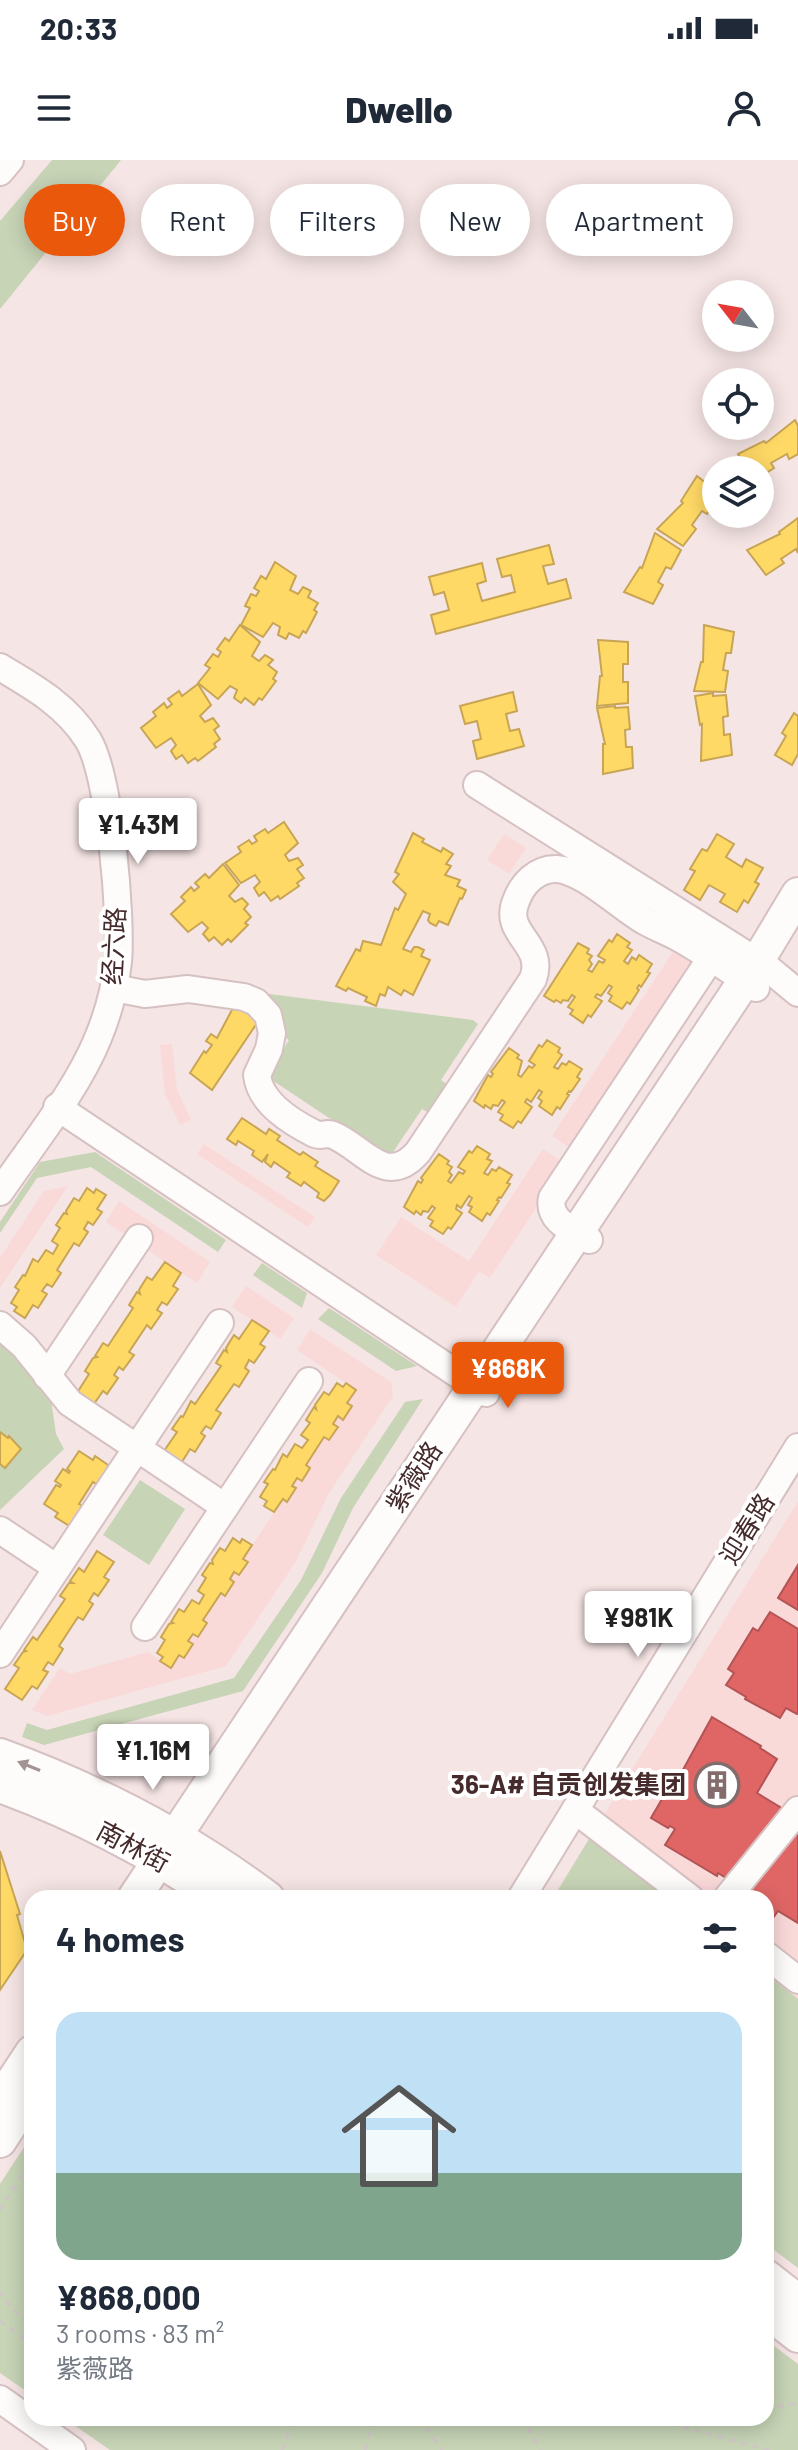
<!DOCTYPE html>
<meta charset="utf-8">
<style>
:root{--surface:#fff;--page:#f2f2f3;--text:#1f2937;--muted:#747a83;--line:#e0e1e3;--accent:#ea580c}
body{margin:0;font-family:Barlow,"Noto Sans SC",sans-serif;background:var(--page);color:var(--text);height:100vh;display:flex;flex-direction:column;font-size:30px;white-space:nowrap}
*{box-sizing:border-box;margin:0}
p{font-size:26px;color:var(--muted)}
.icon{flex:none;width:44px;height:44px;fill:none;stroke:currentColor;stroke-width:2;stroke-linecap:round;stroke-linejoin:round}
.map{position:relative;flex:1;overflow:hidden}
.details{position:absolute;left:24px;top:1730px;width:750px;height:536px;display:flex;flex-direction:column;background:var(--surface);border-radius:24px;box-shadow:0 4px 20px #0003}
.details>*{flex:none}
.banner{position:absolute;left:24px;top:24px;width:750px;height:72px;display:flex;gap:16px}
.needle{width:52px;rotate:301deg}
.tools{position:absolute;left:702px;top:120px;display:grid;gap:16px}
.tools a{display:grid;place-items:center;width:72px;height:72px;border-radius:50%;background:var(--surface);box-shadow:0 4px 20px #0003;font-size:40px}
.price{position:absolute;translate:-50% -68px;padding:0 18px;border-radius:8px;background:#fff;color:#222;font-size:26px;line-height:52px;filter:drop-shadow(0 2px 4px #0008)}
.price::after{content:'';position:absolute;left:50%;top:48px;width:24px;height:18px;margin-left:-12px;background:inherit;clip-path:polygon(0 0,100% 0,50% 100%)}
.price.active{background:var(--accent);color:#fff}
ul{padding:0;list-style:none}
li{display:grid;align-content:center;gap:16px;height:424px;padding:0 32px}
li+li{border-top:2px solid var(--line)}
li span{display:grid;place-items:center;height:248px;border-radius:24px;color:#555}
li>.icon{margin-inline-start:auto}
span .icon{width:144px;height:144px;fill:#fffc;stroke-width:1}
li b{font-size:34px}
h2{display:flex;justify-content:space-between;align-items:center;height:96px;padding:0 32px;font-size:34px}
.chip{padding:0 28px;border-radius:36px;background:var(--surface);box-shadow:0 4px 20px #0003;font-size:28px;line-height:72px}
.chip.active{background:var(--accent);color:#fff}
.status{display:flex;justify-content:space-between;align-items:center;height:56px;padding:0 40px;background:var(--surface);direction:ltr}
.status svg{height:22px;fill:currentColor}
header{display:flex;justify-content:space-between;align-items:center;height:104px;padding:0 32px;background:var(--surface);font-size:36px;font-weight:800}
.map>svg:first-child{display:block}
.built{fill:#fad9d9}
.green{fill:#c7d4b6}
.homes{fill:#ffd966;stroke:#c8a555;stroke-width:2}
.shops{fill:#e06666;stroke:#b25455;stroke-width:2}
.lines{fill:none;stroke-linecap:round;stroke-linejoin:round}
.minor-casing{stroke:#d6c1c2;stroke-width:30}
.major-casing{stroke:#d6c1c2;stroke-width:36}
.path{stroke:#d0c7c7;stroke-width:3;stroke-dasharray:6 6;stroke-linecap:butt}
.minor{stroke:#fefbfb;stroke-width:26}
.major{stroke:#fefbfb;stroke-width:32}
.oneway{fill:#a29394}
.labels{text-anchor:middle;stroke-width:8;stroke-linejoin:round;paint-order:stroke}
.street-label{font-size:26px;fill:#462b2c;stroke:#fff}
.poi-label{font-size:26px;font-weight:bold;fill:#462b2c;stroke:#fff;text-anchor:end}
</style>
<div class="status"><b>20:33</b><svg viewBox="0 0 49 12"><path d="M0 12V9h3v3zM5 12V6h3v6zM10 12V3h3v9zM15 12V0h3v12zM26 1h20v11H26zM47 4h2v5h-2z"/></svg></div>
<header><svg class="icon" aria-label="menu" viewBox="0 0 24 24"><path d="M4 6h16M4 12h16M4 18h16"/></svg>Dwello<svg class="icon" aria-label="person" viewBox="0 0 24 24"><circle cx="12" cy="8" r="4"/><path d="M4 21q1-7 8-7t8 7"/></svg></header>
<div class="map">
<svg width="798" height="2290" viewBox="0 0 798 2290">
<rect width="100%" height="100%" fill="#f6e5e5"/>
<g class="built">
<polygon points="504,674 526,688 509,714 487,700"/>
<polygon points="675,789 697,804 574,991 552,976"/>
<polygon points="172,884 177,930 191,960 180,965 165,934 160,885"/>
<polygon points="204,984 315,1057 308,1067 197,994"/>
<polygon points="543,989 565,1004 490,1118 479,1111 456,1147 376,1095 401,1057 469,1101"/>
<polygon points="68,1026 0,1128 0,1098 44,1031"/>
<polygon points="119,1041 210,1102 197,1123 106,1062"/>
<polygon points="246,1126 294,1158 280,1179 232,1147"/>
<polygon points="310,1169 391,1222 393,1236 329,1333 295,1403 226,1506 47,1556 32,1550 60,1508 70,1514 148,1492 171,1507 356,1230 297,1190"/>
<polygon points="798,1341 798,1839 766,1814 766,1738 666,1738 589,1679"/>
</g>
<g class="green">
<polygon points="52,0 121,0 0,149 0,61"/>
<polygon points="246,831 473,860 478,864 441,920 448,925 429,953 422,949 387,1001 365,982 266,916 289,880 277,872"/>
<polygon points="95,992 226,1080 218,1092 91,1007 37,1018 0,1073 0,1062 40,1002"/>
<polygon points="262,1103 307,1133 302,1148 253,1115"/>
<polygon points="329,1148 417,1206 396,1211 318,1159"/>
<polygon points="0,1175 50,1233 56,1274 64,1289 0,1350"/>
<polygon points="423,1239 353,1348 322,1413 243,1531 44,1585 22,1577 27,1563 47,1570 234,1518 301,1420 341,1338 405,1242"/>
<polygon points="140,1320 185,1349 149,1405 103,1375"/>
<polygon points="589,1679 666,1738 553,1738"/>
<polygon points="766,1814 798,1839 798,2108 766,2084"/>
<polygon points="32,1975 32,2235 0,2213 0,2024"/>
<polygon points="766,2180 798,2204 798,2290 110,2290 64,2258 766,2258"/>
</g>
<g class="homes">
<polygon points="795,260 798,266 798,294 789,299 787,294 771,303 774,308 760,317 760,310 747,310 738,294 764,281 766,283"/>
<polygon points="697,316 711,327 710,329 716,334 716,342 707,354 702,351 692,365 696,369 683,386 657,369 683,343 681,341"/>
<polygon points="798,358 798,393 796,389 781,399 784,403 766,415 747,390 780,374 779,372"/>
<polygon points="655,373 681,390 671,409 666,407 658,422 663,425 653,444 624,432 640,407 642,408"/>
<polygon points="549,385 554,404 543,406 548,424 566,419 571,438 436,474 431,455 449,450 444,432 434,435 429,417 482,403 486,421 477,424 482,441 515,432 511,415 502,417 497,399"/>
<polygon points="275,402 296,416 290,430 298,434 303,427 311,431 308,437 318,443 314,450 317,452 306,473 303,471 299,478 289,473 286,479 278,475 280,467 273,463 263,477 241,465 250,448 245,446 251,434 256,436 259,431 254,428 261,416 266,419"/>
<polygon points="240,465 260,482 252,496 259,501 265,495 273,500 268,505 277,512 273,519 276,521 262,540 259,538 254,545 245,538 241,543 234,538 237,530 230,526 218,539 198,523 210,508 205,505 213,494 218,497 221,492 217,489 225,478 229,481"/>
<polygon points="704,465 734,472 731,493 726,493 723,510 728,511 725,532 694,531 701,502 703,502"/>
<polygon points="598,480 628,482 628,504 623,504 623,522 628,522 628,543 597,546 600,516 602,516"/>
<polygon points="198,524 211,545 200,556 205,562 213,558 219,566 214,570 220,579 214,584 216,587 198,601 195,598 188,603 182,595 176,599 171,591 176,585 171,578 156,588 141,568 156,556 153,552 164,543 167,548 172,544 168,539 179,531 182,536"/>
<polygon points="513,532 517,551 506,554 510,571 519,569 524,586 477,599 473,581 481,579 477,561 465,564 460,546"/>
<polygon points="713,533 713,536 726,535 728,556 723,557 724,575 730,574 732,595 701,601 702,564 700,565 695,536"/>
<polygon points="615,546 615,548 628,547 630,569 625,570 626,587 632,587 633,608 603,614 603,584 605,584 597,548"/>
<polygon points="794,553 798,556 798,594 792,605 775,595 786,576 782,573"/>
<polygon points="284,662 298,683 285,695 289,701 298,698 303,705 297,709 304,718 297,723 299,726 280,739 278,736 271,741 264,732 259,736 254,728 260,722 255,715 241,723 225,703 241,692 238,687 249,680 252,684 257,681 254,676 265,669 268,673"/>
<polygon points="413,673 424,679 422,682 441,692 443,688 453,694 446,704 451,706 445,715 460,720 457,726 466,730 462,739 460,738 448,765 439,761 436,766 430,763 428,760 430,754 423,751 403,789 411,792 414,787 418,787 424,790 421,796 430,800 413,835 404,830 401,835 388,827 385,836 380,834 376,846 365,841 367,837 348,828 346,831 336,826 356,789 360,791 363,781 381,785 395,748 398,750 406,734 393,722 399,714 395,712"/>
<polygon points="717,674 734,684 726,697 742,707 746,699 763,708 755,722 759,724 748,743 744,740 737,752 720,742 725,734 709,725 700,740 684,730 695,711 690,709 702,689 707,691"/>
<polygon points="223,704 239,725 229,736 235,742 242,738 248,744 244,749 251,757 245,763 248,765 231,782 228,779 222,785 214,777 209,781 203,774 208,768 202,762 188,772 171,754 185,741 181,737 191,727 194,731 199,727 195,723 205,714 209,718"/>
<polygon points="617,774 630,783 627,787 632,790 624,801 628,804 632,797 636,800 639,795 652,804 647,812 650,813 641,827 639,825 637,828 639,830 630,844 627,842 622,849 609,841 612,836 608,833 612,827 609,825 601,836 597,834 595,837 602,841 591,857 588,855 583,863 570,854 573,850 568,847 575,837 572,835 568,841 563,840 561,843 556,840 554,842 544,836 578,783 589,789 587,793 592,796 589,800 592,804 588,810 592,812 599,801 603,803 605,800 598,796 609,780 612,782"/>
<polygon points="234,846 259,860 212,930 190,913 204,891 206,893 212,885 206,881 211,874 217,878"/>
<polygon points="547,880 560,888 558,892 562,895 554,907 558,909 562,903 566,905 569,901 582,909 577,917 580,919 571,932 569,931 567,934 569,935 560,949 557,947 552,955 539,946 542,941 538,938 542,932 539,930 531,942 527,939 525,942 532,947 521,963 518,961 513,968 500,960 503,955 498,952 505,942 502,940 498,946 493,945 491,949 485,945 484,948 474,941 488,915 491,917 493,914 491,912 509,888 519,895 517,898 522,901 518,915 521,917 529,906 532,908 535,905 529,901 539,885 542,887"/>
<polygon points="242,958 266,974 269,969 280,976 277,980 300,995 303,992 318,1002 315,1006 339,1021 330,1035 324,1041 317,1037 319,1033 304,1022 301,1026 287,1017 290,1013 274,1002 271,1007 265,1002 268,994 262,1002 252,995 254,991 238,981 236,985 227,979"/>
<polygon points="477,986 490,994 487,999 492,1001 484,1013 488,1015 492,1009 496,1011 499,1007 512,1015 507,1023 510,1024 501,1038 499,1037 497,1040 499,1041 490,1055 487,1053 482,1061 469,1052 472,1047 468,1045 472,1038 469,1036 461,1048 457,1045 456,1049 462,1053 451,1069 448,1067 443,1074 430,1066 433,1061 428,1058 435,1048 432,1046 428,1052 423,1051 421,1055 416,1051 414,1054 404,1047 418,1021 421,1023 423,1020 421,1018 439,994 449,1001 447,1004 452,1007 449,1012 452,1015 448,1021 451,1023 459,1012 463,1014 465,1011 458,1007 469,991 472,993"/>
<polygon points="87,1028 94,1033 96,1029 106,1035 97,1049 102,1052 93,1065 88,1062 84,1069 88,1072 79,1086 74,1083 57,1110 61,1113 52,1127 47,1124 42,1131 47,1134 38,1148 33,1145 25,1158 14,1151 17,1147 11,1143 19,1130 15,1127 23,1115 25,1116 33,1099 38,1102 46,1090 53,1094 58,1085 52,1081 60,1068 56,1065 64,1053 67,1054 66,1051 74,1038 79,1041"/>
<polygon points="165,1102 181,1113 173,1126 178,1129 167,1145 162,1142 157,1150 162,1153 151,1169 147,1165 129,1192 134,1195 123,1210 119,1207 114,1215 118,1218 107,1234 103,1231 94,1244 77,1233 89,1214 85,1211 93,1198 97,1197 95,1196 103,1183 108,1186 133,1148 129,1145 137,1132 140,1134 139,1130 147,1117 152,1120"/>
<polygon points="252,1160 269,1171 260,1184 265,1187 254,1203 249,1200 245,1208 249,1211 239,1227 234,1224 216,1250 221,1253 211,1269 206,1266 201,1273 205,1276 195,1292 190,1289 182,1302 164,1291 177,1272 172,1269 181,1256 183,1257 191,1241 195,1244 221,1206 216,1203 224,1190 227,1192 226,1188 234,1175 239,1179"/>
<polygon points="337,1223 343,1227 346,1223 356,1230 347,1243 352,1246 343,1260 338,1256 333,1264 338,1267 329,1280 324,1277 306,1305 310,1308 302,1321 297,1318 292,1326 296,1328 287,1342 283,1339 274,1352 264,1346 267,1341 260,1337 268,1324 264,1322 273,1309 275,1310 283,1294 287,1297 295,1284 302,1288 308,1280 301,1275 310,1263 306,1260 314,1247 316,1249 315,1245 324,1232 329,1235"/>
<polygon points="0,1272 8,1278 9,1276 21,1289 5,1308 0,1304"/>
<polygon points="79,1291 93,1300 95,1296 111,1307 99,1326 93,1322 79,1344 84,1347 71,1367 55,1357 58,1353 44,1344 56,1325 60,1327 61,1325 55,1321 63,1309 69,1313 70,1311 67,1309"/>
<polygon points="233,1378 240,1383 242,1379 252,1385 243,1399 248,1402 239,1415 234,1412 230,1419 234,1422 225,1436 221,1433 203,1460 207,1463 198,1477 193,1474 188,1481 193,1484 184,1498 179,1495 171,1508 160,1501 163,1497 157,1493 165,1480 161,1477 169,1464 173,1463 171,1462 179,1449 184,1452 192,1440 199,1444 204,1435 198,1431 206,1418 202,1415 210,1403 213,1404 212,1400 220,1388 225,1391"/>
<polygon points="97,1391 114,1402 104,1417 109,1420 98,1436 94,1433 89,1441 93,1444 83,1460 78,1457 59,1486 63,1489 53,1505 48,1502 43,1510 48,1512 37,1529 32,1526 22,1540 5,1529 19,1508 14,1505 23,1492 26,1491 24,1490 33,1477 37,1480 65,1439 60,1436 69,1423 73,1423 70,1421 79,1408 84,1412"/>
<polygon points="715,1565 733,1575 731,1582 736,1587 749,1594 754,1588 772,1599 765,1610 768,1611 738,1662 720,1686 702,1675 704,1668 693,1660 686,1658 681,1663 663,1652 669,1641 667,1639 684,1610 706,1574 709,1575"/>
<polygon points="0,1691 20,1754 17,1755 27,1790 0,1830"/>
<polygon points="794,1731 798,1731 798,1761 783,1749"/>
</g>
<g class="shops">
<polygon points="798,1405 798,1450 778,1438"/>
<polygon points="770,1452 798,1469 798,1553 797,1554 786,1548 780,1558 745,1539 746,1537 726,1525 734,1513 728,1509 753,1468 758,1471"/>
<polygon points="712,1557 761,1586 760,1588 777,1599 757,1633 798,1658 798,1763 778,1751 773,1758 766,1754 766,1738 740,1738 721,1727 726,1718 718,1713 717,1716 665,1685 675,1669 670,1666 668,1668 651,1658 676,1615 679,1617"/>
</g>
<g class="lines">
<g class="minor-casing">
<g id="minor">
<polyline points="0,12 10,0"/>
<path d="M0,507C34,527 67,546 88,580C110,616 122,758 118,802C115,828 108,854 98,878C77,930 32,985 0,1032"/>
<polyline points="477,625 769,809 798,833"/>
<path d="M114,828L145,834L188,829L244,837L256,842L268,855L272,873L269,889L257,915C260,943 291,962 315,974C322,977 326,972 333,975C363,987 386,1029 418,992L533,819C546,783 502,775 516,741C522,724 537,708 557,709C584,711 621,748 646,762C657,768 668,772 679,778C706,793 731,811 756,828"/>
<polyline points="57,947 486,1233"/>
<path d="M589,1080C573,1070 547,1061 552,1038L711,798"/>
<polyline points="0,1165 24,1186 70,1243 225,1347 309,1221"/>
<polyline points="47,1216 139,1078"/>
<polyline points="0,1370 57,1408"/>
<polyline points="145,1467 225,1347"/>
<polyline points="0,1494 220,1163"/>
<polyline points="575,1650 690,1738"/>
<polyline points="521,1738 798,1287"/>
<polyline points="727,1738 798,1650"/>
<polyline points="766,1795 798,1820"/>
<polyline points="0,2239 72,2290"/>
</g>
</g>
<g class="major-casing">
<g id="major">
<path d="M0,1595C96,1630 187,1677 268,1738"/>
<path d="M0,1626C77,1654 150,1692 218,1738"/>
<polyline points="134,1738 757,802 798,734"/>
<polyline points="0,1940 32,1892"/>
<polyline points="0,1981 32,1932"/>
<polyline points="766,2116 798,2141"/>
<polyline points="766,2151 798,2176"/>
</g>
</g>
<g class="path">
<polyline points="0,2050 32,1999"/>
<polyline points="0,2131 13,2150 32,2163"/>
<polyline points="0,2161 32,2184"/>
<polyline points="766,2249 798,2243"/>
<polyline points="419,2258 442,2290"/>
<polyline points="522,2258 541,2290"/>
<polyline points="648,2258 769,2290"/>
<polyline points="282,2290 294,2258"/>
<polyline points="365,2290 374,2258"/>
</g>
<use href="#minor" class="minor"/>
<use href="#major" class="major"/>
</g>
<defs><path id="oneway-solid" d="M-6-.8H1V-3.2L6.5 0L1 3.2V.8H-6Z" transform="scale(2)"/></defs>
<use class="oneway" href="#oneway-solid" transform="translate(29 1606) rotate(-158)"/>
<defs>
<g id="building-ring" transform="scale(2.3)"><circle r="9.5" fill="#fff" stroke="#846c6d" stroke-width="1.5"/><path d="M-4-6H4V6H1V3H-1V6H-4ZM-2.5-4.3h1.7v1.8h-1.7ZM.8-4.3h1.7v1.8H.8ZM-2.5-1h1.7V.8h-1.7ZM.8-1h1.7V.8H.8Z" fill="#846c6d"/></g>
</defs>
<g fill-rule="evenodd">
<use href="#building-ring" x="717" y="1625"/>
</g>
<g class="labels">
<g class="street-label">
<text transform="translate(114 786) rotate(-87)" y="9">经六路</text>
<text transform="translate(414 1317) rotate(-57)" y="9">紫薇路</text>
<text transform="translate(747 1369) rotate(-58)" y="9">迎春路</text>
<text transform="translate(133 1687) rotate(28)" y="9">南林街</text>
</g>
<g class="poi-label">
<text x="686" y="1634">36-A# 自贡创发集团</text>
</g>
</g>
</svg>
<div class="tools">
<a><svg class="needle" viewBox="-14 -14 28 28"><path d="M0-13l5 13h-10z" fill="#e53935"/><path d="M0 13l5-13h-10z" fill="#747a83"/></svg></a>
<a><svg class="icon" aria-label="locate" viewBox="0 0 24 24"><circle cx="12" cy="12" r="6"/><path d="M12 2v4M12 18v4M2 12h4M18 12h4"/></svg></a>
<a><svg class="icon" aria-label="layers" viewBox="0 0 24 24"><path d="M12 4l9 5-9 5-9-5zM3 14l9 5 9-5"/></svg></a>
</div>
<b class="price" style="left:138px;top:706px">¥1.43M</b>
<b class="price active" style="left:508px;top:1250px">¥868K</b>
<b class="price" style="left:638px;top:1499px">¥981K</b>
<b class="price" style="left:153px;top:1632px">¥1.16M</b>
<div class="banner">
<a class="chip active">Buy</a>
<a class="chip">Rent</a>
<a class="chip">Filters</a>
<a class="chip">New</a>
<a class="chip">Apartment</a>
</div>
<section class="details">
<h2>4 homes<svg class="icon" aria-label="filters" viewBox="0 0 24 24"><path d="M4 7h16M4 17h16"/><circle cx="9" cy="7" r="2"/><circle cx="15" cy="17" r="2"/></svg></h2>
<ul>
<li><span style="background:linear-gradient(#bfe0f5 65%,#7fa58c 0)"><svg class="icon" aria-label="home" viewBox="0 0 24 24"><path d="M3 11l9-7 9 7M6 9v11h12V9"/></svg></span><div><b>¥868,000</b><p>3 rooms · 83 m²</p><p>紫薇路</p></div></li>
</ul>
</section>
</div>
